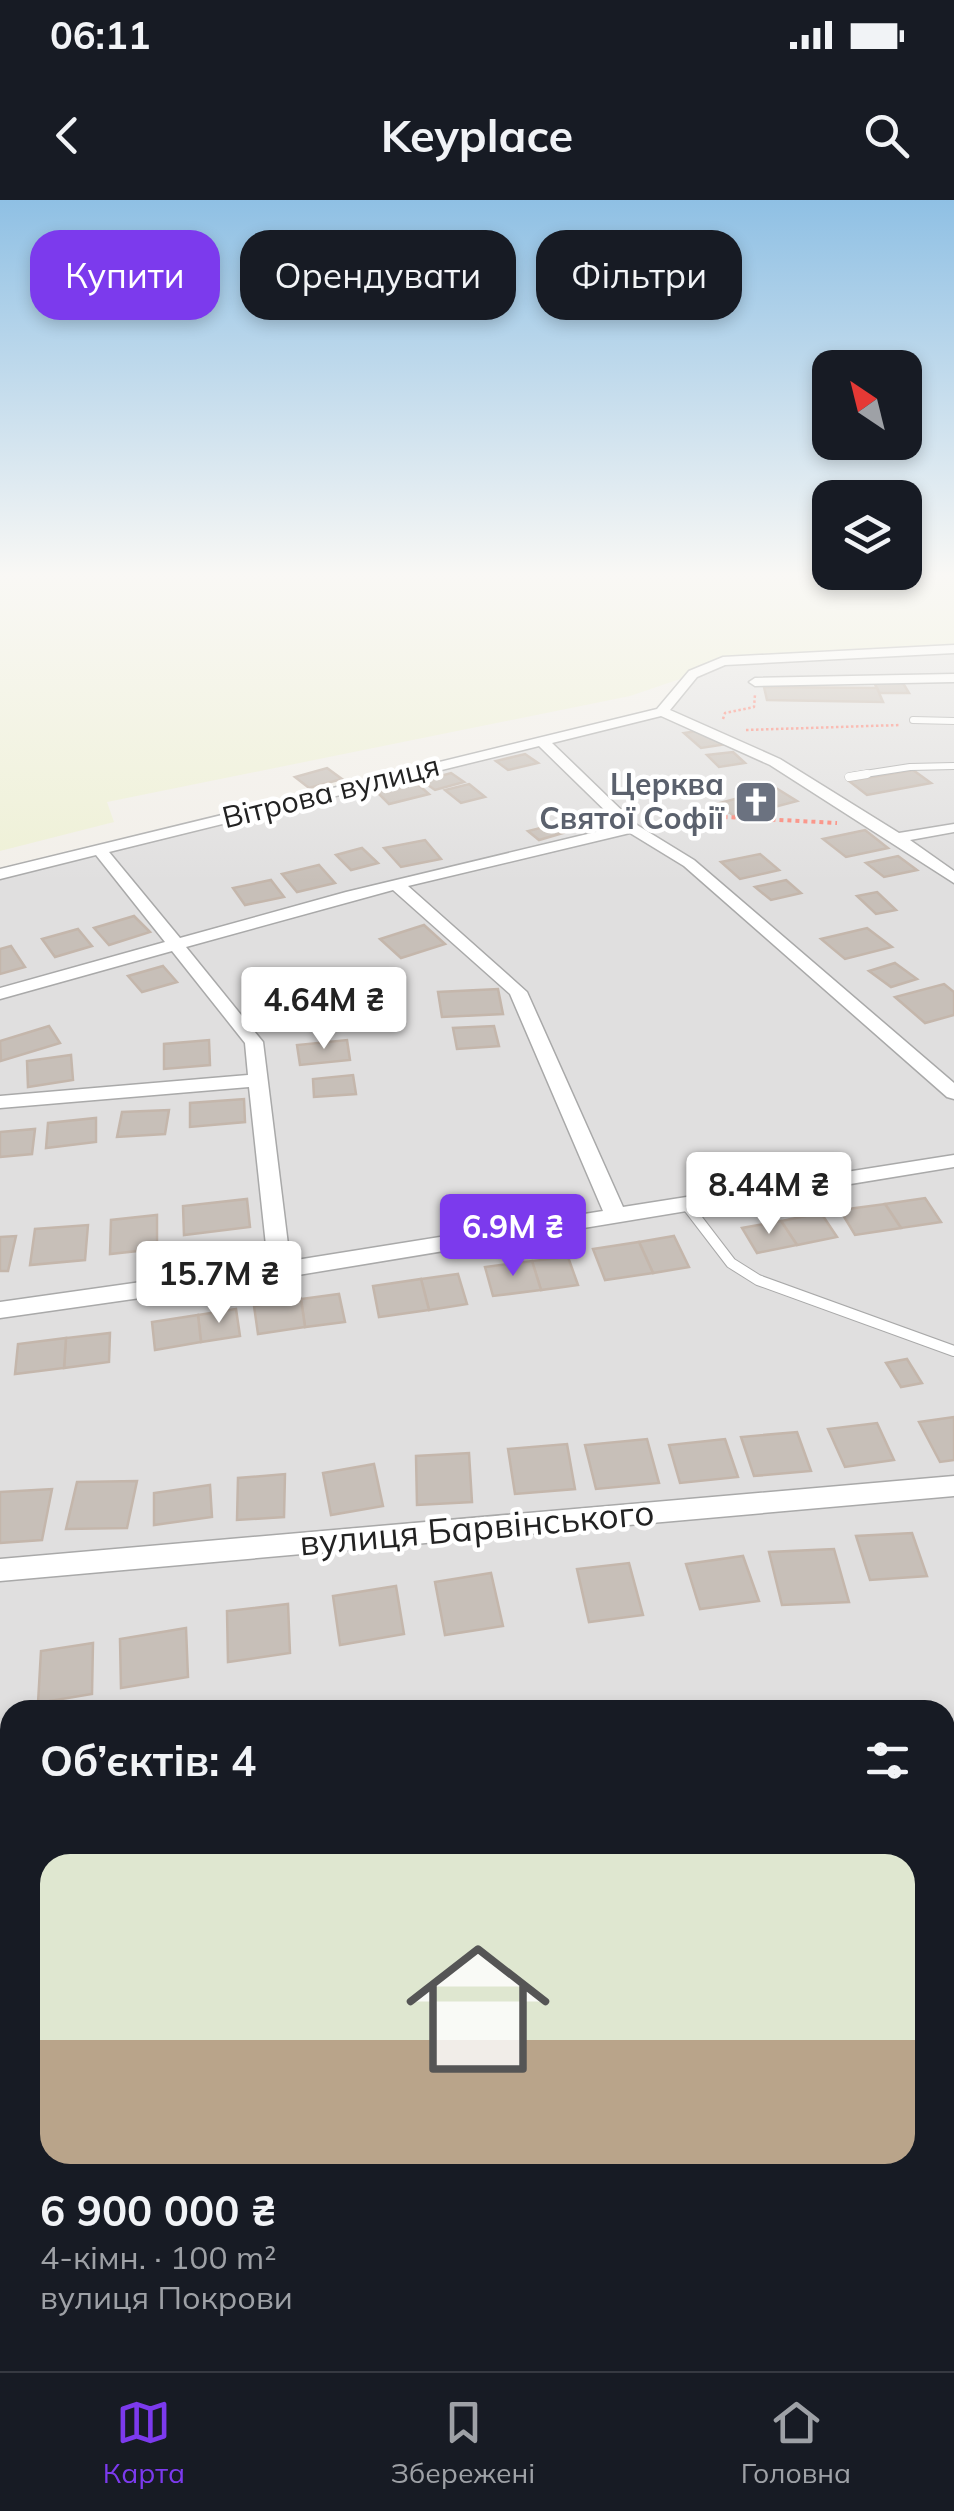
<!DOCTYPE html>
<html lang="uk">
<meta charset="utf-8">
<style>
:root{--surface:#171b24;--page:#242831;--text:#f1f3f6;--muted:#9ea1a6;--line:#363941;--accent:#7c3aed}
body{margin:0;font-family:Mulish,sans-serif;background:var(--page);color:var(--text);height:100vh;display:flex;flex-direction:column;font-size:38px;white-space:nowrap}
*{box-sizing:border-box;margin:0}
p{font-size:32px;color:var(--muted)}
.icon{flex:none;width:55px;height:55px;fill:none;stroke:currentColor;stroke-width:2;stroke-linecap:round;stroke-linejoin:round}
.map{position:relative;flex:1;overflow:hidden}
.panel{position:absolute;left:0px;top:1500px;width:955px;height:672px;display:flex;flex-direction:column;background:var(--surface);border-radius:30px 30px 0 0;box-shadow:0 5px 15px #0003}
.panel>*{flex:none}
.top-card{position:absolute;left:30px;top:30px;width:895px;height:90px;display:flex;gap:20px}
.needle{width:65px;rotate:325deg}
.controls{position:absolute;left:812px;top:150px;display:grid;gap:20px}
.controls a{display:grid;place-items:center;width:110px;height:110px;border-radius:20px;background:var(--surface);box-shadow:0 5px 15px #0003;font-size:50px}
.price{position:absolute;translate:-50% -85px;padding:0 22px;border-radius:10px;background:#fff;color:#222;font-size:32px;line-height:65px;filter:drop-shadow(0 2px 5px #0008)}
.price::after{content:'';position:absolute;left:50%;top:60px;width:30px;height:22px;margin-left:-15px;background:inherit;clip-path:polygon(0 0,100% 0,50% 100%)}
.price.current{background:var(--accent);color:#fff}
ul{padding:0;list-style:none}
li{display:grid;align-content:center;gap:20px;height:530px;padding:0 40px}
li+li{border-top:2px solid var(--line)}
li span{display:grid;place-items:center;height:310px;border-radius:30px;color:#555}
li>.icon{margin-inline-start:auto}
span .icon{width:180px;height:180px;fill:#fffc;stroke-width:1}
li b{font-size:42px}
h2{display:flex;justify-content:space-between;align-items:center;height:120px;padding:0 40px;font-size:42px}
.pill{padding:0 35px;border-radius:30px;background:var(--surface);box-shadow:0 5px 15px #0003;font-size:35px;line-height:90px}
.pill.current{background:var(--accent);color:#fff}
.status{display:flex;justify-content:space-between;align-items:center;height:70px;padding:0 50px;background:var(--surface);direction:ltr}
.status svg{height:28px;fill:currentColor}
header{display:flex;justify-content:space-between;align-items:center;height:130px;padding:0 40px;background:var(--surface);font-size:45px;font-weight:700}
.tab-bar{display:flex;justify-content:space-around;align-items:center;height:140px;border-top:2px solid var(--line);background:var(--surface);font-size:28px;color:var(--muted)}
.tab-bar a{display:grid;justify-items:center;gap:5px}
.tab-bar .current{color:var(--accent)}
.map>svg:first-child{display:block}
.residential{fill:#e0dfdf;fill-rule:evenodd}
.farmland{fill:#eef0d5}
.building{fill:#c7bfb8;stroke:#c4b6ab;stroke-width:2.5}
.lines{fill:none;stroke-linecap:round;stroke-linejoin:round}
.service-far3-casing{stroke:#a9a9a9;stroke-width:8}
.service-far2-casing{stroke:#a9a9a9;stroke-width:9}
.service-far1-casing{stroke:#a9a9a9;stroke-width:12}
.service-casing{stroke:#a9a9a9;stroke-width:20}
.minor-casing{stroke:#a9a9a9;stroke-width:3}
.path-far2{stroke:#fa8072;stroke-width:2.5;stroke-dasharray:2.5 2.5;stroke-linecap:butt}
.path-far1{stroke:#fa8072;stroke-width:4;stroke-dasharray:4 4;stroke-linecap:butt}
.path{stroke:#fa8072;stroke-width:8;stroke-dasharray:8 8;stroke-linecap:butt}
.service-far3{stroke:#fff;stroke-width:6}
.service-far2{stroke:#fff;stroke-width:8}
.service-far1{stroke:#fff;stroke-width:10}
.service{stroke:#fff;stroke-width:18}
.minor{fill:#fff;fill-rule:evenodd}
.labels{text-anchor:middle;stroke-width:9;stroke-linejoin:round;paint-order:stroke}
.far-worship-label{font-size:30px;font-weight:bold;fill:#5b616d;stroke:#fff;text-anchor:end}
.far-street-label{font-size:30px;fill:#222;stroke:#fff}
.street-label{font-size:35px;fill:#222;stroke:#fff}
</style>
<div class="status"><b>06:11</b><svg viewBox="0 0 49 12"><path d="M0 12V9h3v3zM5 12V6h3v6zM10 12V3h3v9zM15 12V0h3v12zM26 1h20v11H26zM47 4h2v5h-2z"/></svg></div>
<header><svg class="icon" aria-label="back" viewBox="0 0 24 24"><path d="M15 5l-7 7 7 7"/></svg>Keyplace<svg class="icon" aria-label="search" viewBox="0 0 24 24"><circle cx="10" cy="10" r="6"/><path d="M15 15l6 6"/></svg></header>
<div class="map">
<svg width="954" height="2171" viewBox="0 0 954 2171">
<rect width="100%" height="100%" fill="#f2efe9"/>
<path class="residential" d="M954,448V2171H0V674L662,512L693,474L723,461ZM10,1510H945V2162H10Z"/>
<polygon class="farmland" points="0,378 954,378 954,449 745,457 630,496 107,602 114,622 0,651"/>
<g class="building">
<polygon points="874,482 903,483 909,493 879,493"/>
<polygon points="764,487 877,488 883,502 767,500"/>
<polygon points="709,529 727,544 701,548 684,533"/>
<polygon points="733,552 745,563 719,567 707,555"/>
<polygon points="525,554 538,563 508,570 496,561"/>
<polygon points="327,568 342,579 309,588 295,577"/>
<polygon points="913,570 931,583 867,595 849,581"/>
<polygon points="451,573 464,582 435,590 422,581"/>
<polygon points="414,581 429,594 389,604 375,590"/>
<polygon points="469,584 485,597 461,603 445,590"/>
<polygon points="776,588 797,601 736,617 716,604"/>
<polygon points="596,614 606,622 578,629 568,621"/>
<polygon points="552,625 563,633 539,640 528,631"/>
<polygon points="865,630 888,648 846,657 823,639"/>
<polygon points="425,640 441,659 401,667 384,648"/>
<polygon points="362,648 378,663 351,670 336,655"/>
<polygon points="760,654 779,670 740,679 721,662"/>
<polygon points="898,656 917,670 884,677 866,663"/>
<polygon points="319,665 335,683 297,692 282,674"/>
<polygon points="271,680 284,697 245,705 233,688"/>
<polygon points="786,680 801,693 771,700 755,687"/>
<polygon points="877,692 896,710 876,714 857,696"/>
<polygon points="134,716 150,732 109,745 94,728"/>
<polygon points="424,725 445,744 401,758 380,739"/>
<polygon points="867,728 892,747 845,759 821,739"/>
<polygon points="78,729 92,746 55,757 42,739"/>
<polygon points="11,746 25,767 0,774 0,749"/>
<polygon points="895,763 917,779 891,787 869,771"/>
<polygon points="163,766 177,782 142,792 128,776"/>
<polygon points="944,784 954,792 954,815 925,823 895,797"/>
<polygon points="498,789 503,814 442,817 438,792"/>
<polygon points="348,803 351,826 291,830 290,807"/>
<polygon points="49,826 60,843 1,861 0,841"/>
<polygon points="494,826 499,846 457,849 453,828"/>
<polygon points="209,840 210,865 164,869 164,844"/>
<polygon points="347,840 350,860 300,865 297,845"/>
<polygon points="71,855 73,880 28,887 27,861"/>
<polygon points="353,875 356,894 314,897 313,879"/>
<polygon points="244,899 245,922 190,927 190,903"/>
<polygon points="169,910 165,934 117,937 122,912"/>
<polygon points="96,918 96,942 46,948 48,923"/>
<polygon points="35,929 32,954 0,957 0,932"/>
<polygon points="925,998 941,1022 901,1028 885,1004"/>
<polygon points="247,999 250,1027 184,1035 183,1006"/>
<polygon points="885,1004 901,1028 855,1035 840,1010"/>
<polygon points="821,1013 837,1037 797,1045 781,1021"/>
<polygon points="157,1015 157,1049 110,1054 111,1020"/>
<polygon points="781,1021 797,1045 757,1053 742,1028"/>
<polygon points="88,1025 85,1060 30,1065 35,1029"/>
<polygon points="16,1036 8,1071 0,1071 0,1037"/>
<polygon points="674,1036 689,1067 653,1073 639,1042"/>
<polygon points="639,1042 653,1073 605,1080 593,1049"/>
<polygon points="568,1057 578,1085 541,1090 532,1061"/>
<polygon points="532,1061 541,1090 493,1096 485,1067"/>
<polygon points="458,1074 467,1104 429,1110 421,1079"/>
<polygon points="421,1079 429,1110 379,1117 373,1086"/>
<polygon points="339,1094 345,1122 305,1127 301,1099"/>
<polygon points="301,1099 305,1127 258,1134 254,1106"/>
<polygon points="236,1109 240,1136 201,1142 198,1115"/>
<polygon points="198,1115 201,1142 155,1150 152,1122"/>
<polygon points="110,1133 109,1162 64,1168 66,1138"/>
<polygon points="66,1138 64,1168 15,1174 18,1144"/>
<polygon points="907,1159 922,1183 901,1187 886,1163"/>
<polygon points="954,1217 954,1260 940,1262 919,1222"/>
<polygon points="877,1223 894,1260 845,1267 828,1229"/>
<polygon points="797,1232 811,1271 754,1276 741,1237"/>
<polygon points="647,1239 659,1283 596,1289 585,1245"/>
<polygon points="725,1239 738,1277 680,1283 669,1245"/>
<polygon points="567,1244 575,1289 515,1294 508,1249"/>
<polygon points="469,1253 472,1302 417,1305 416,1256"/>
<polygon points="374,1264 383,1306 331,1315 323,1273"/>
<polygon points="285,1274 284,1317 237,1320 238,1278"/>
<polygon points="137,1281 127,1328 66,1329 77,1282"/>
<polygon points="210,1285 212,1317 154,1325 154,1293"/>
<polygon points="52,1289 42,1340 0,1343 0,1292"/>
<polygon points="912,1333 927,1376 870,1380 856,1336"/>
<polygon points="834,1349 849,1402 782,1405 769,1352"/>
<polygon points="743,1356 759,1401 700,1409 686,1364"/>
<polygon points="629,1363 643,1415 589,1422 577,1369"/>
<polygon points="491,1373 503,1426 445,1435 435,1382"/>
<polygon points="396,1386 404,1434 340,1445 333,1396"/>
<polygon points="288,1404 290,1453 228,1462 227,1411"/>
<polygon points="186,1428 188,1477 121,1488 120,1439"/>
<polygon points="93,1443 92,1494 38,1503 41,1451"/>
<polygon points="945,1526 954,1529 954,1587 945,1589"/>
<polygon points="945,1799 954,1827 954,1867 945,1868"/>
<polygon points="954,2011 954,2098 948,2100 945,2013"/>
<polygon points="460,2162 538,2162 539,2171 462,2171"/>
<polygon points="627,2162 706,2162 708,2171 628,2171"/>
<polygon points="846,2162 901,2162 904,2171 840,2171 838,2165"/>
</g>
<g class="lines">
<g class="service-far3-casing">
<g id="service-far3">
<polyline points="913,520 954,521"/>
<polyline points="852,576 910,567 954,566"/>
</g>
</g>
<g class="service-far2-casing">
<polyline id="service-far2" points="849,577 867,574"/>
</g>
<g class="service-far1-casing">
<polyline id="service-far1" points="685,1003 731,1063 758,1080 954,1151"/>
</g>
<g class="service-casing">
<polyline id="service" points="0,1683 4,1753"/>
</g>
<g class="minor-casing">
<g id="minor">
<path d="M954,445V453L725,465L697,477L670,510L780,559L899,633L954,624V632L910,640L954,671V683L770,565L661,516L552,543L637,625L694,660L954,883V899L947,897L684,666L630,633L408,686L527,792L623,1007L954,955V967L280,1078L0,1118V1102L268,1064L249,887L0,908V896L248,875L245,843L172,751L0,799V788L165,742L96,655L0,679V669L657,509L689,471L723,457ZM539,546L621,626L346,692L180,738L109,652ZM393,690L510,794L603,1011L290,1061L263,842L186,747Z"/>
<polygon points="954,474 954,482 755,486 749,482 755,478"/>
<polygon points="954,1276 954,1296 0,1381 0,1359"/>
<polygon points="954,1604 954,1634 945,1635 945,1605"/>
<polygon points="10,1738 10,1772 0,1773 0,1739"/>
<polygon points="954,1926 954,1962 945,1963 945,1927"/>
<polygon points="10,2110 10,2150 0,2151 0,2111"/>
</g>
</g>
<g class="path-far2">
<polyline points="723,519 725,513 754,507 755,495"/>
<polyline points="746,530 900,525"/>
</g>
<polyline class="path-far1" points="660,625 725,617 837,623"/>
<g class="path">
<polyline points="6,1783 10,1865"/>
<polyline points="395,2162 396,2171"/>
</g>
<use href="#service-far3" class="service-far3"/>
<use href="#service-far2" class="service-far2"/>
<use href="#service-far1" class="service-far1"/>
<use href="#service" class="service"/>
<use href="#minor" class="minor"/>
</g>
<linearGradient id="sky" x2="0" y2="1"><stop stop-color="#8fc0e4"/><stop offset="0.55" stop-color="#f9f8f5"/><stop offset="1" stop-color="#f9f8f5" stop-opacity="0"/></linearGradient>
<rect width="954" height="682" fill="url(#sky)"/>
<defs>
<g id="church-square" transform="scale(2.25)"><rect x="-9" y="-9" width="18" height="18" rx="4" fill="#6b7280" stroke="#fff"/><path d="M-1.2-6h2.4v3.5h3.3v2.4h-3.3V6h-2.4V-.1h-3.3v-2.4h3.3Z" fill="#fff"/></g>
</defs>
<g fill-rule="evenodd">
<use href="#church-square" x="756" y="602"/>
</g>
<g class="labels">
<g class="far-worship-label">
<text x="724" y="595">Церква<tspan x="724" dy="34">Святої Софії</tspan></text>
</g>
<g class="far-street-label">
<text transform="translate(331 592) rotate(-14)" y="10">Вітрова вулиця</text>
</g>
<g class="street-label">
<text transform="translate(477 1328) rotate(-5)" y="12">вулиця Барвінського</text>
</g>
</g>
</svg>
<div class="controls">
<a><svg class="needle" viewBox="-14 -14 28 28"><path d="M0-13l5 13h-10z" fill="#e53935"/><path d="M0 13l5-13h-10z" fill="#9ea1a6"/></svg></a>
<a><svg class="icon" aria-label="layers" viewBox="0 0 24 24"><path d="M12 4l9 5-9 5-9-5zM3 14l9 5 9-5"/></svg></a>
</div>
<b class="price" style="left:324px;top:852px">4.64M ₴</b>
<b class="price" style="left:769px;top:1037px">8.44M ₴</b>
<b class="price current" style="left:513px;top:1079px">6.9M ₴</b>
<b class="price" style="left:219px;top:1126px">15.7M ₴</b>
<div class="top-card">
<a class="pill current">Купити</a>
<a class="pill">Орендувати</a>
<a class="pill">Фільтри</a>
</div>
<section class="panel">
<h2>Об’єктів: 4<svg class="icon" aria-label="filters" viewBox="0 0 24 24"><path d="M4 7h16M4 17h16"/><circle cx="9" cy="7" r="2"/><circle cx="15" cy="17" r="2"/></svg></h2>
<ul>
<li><span style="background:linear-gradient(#dfe7d0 60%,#b9a48a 0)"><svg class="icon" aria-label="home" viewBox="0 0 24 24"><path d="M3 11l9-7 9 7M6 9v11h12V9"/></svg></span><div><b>6 900 000 ₴</b><p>4-кімн. · 100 m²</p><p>вулиця Покрови</p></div></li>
</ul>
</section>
</div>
<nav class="tab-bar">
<a class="current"><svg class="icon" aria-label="map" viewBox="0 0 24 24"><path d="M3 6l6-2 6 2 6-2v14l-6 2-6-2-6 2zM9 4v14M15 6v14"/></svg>Карта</a>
<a><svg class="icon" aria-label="saved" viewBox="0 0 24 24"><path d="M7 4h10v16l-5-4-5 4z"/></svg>Збережені</a>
<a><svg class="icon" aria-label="home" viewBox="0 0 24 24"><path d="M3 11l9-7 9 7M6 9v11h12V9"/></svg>Головна</a>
</nav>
